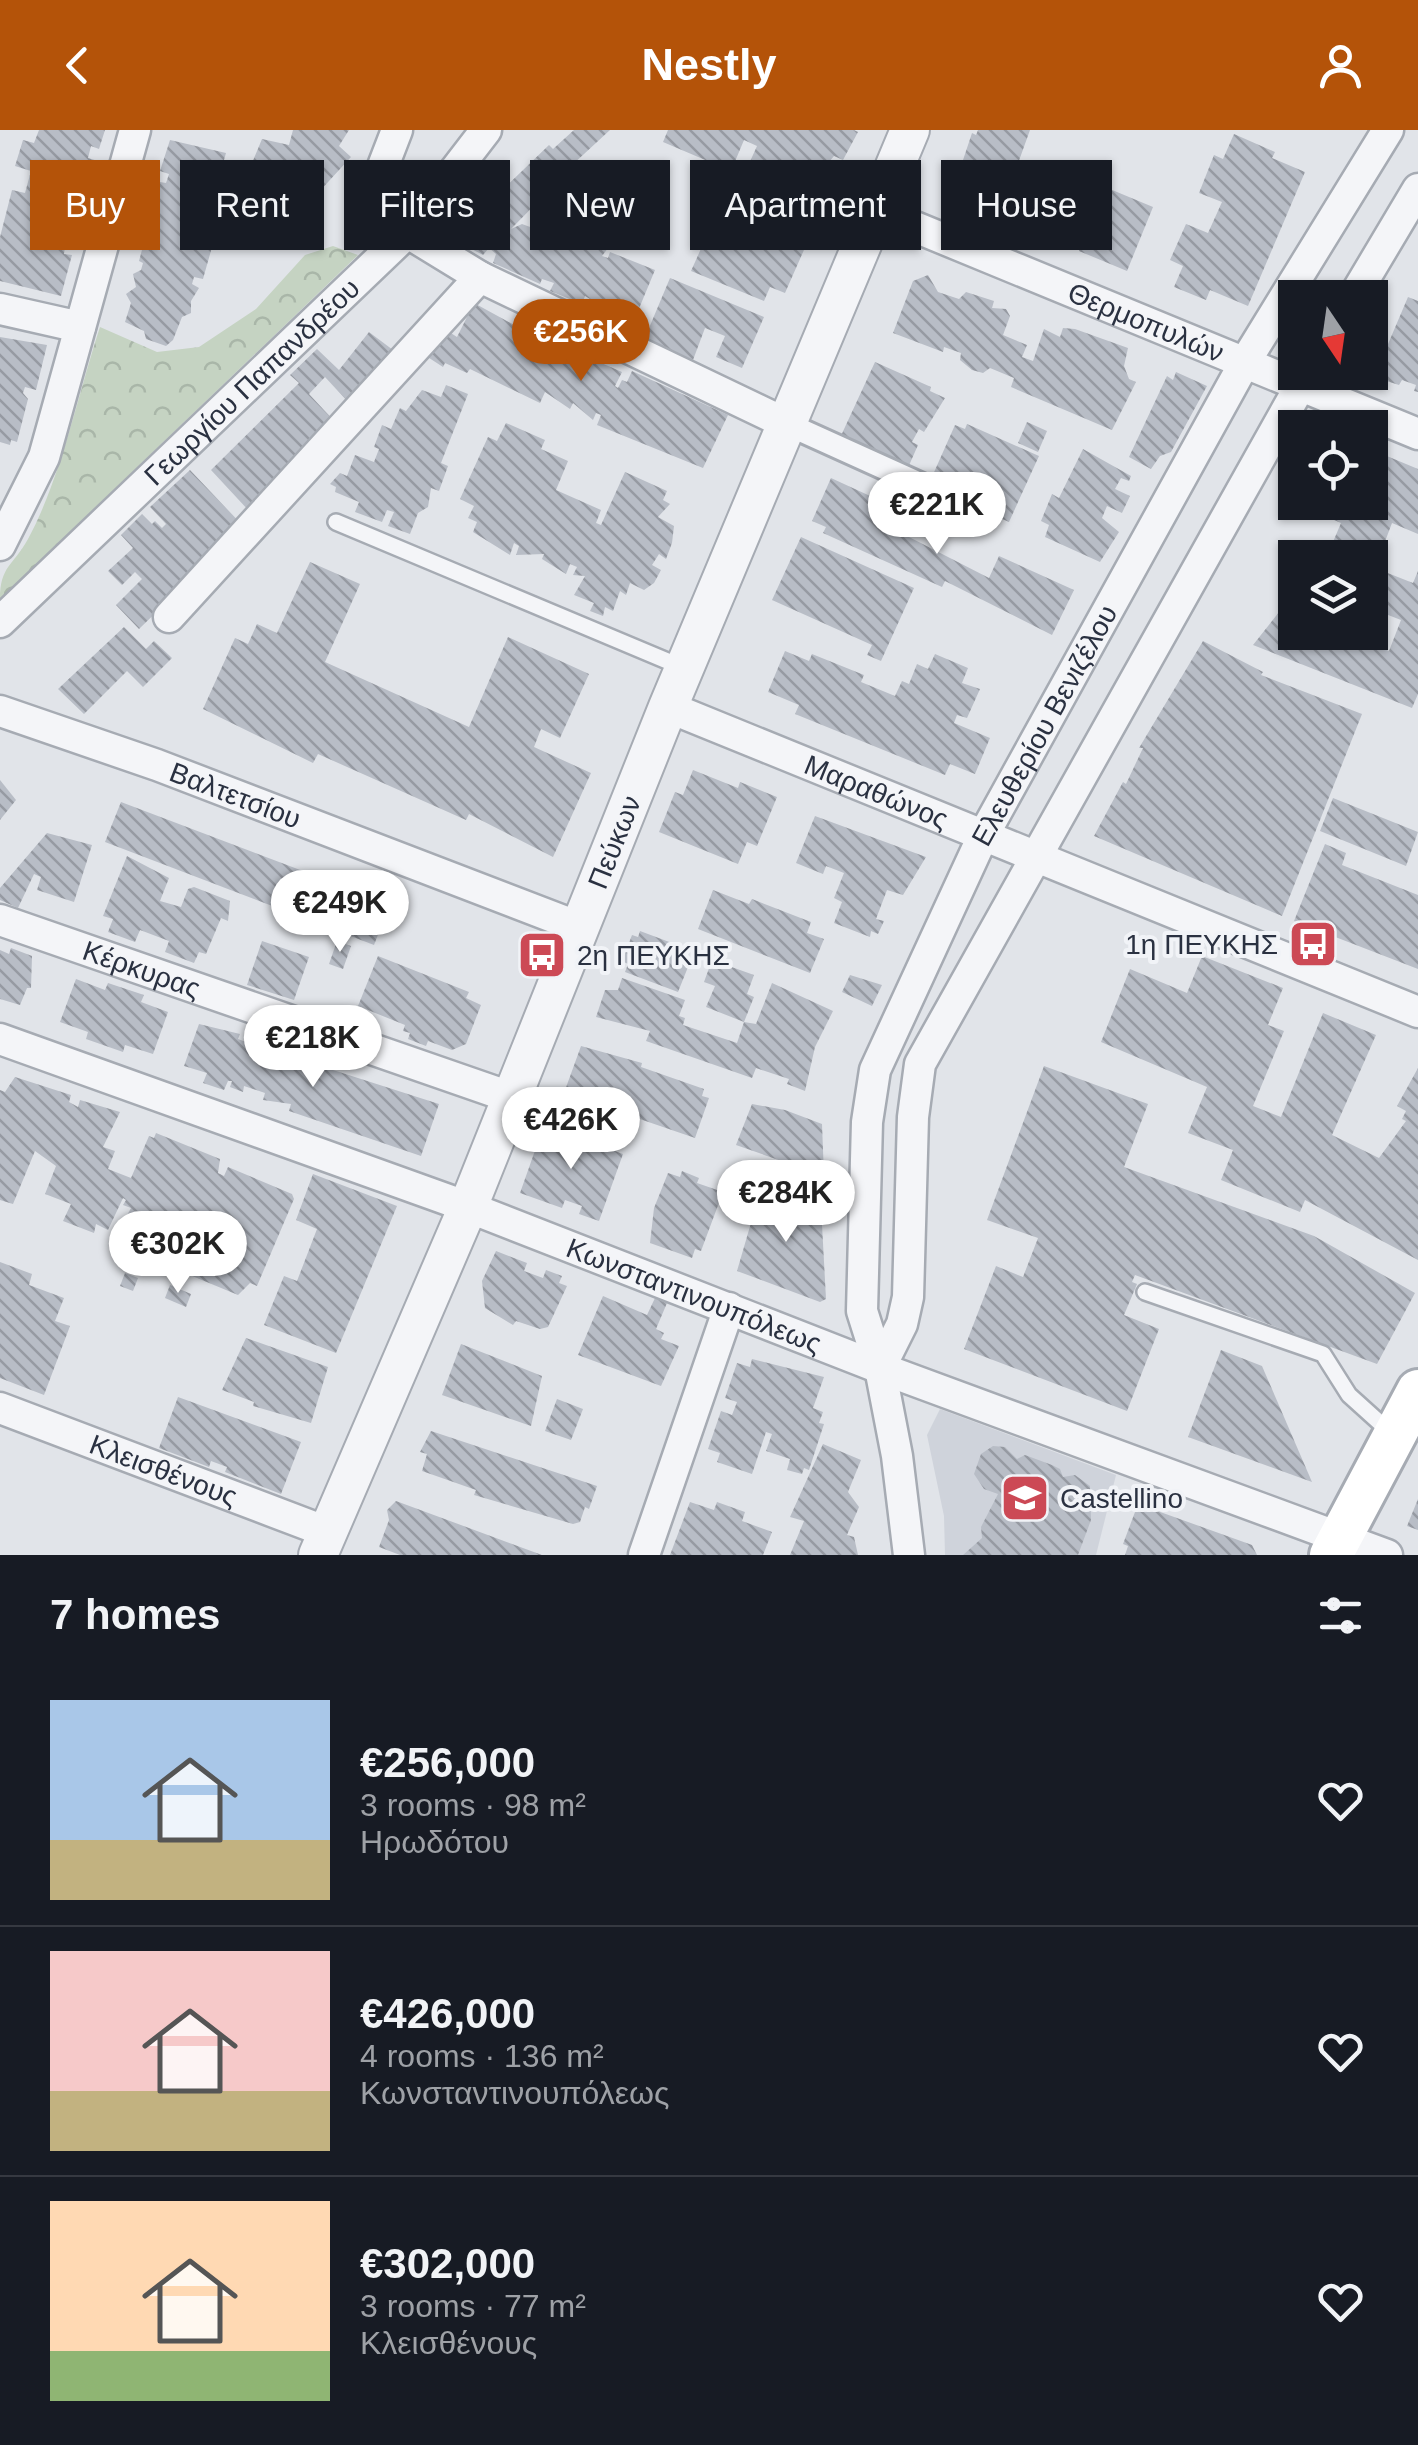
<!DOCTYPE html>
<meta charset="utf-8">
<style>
:root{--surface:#171b24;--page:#242831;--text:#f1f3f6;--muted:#9ea1a6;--line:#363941;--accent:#b45309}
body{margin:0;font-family:Arial,sans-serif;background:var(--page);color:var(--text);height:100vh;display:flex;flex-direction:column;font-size:38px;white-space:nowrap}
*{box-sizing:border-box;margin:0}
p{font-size:32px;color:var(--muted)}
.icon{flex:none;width:55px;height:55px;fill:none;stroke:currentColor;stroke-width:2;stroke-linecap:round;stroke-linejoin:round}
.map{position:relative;height:1425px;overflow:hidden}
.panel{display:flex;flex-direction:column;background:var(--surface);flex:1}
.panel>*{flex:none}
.guide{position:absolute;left:30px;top:30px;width:1360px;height:90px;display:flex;gap:20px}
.needle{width:65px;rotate:167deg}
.buttons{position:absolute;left:1278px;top:150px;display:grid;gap:20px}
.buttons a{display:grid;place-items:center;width:110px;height:110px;border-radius:0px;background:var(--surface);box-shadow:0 2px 8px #0004;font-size:50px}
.price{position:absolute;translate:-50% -85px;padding:0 22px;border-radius:35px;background:#fff;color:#222;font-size:32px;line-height:65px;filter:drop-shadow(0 2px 5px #0008)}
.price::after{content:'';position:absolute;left:50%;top:60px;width:30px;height:22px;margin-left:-15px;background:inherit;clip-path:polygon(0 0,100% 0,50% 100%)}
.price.active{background:var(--accent);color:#fff}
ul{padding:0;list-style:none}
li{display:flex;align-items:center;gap:30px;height:250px;padding:0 50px}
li+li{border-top:2px solid var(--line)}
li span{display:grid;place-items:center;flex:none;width:280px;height:200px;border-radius:0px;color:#555}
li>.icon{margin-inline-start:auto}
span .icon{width:120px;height:120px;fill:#fffc;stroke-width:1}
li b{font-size:42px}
h2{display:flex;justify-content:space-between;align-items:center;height:120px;padding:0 50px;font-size:42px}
.tag{padding:0 35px;border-radius:0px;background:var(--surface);box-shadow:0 2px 8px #0004;font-size:35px;line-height:90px}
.tag.active{background:var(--accent);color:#fff}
header{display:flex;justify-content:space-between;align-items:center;height:130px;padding:0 50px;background:var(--accent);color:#fff;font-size:45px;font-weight:700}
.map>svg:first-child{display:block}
.built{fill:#cfd3db}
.forest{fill:url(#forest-crowns)}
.building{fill:url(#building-back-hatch)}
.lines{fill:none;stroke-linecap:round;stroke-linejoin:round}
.service-casing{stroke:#a6abb3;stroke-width:20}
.pedestrian-casing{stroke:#a6abb3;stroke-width:28}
.minor-casing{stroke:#a6abb3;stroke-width:35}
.tertiary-casing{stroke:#a6abb3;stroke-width:42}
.secondary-casing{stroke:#a6abb3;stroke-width:48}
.service{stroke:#f4f5f8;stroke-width:15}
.pedestrian{stroke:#f4f5f8;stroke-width:22}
.minor{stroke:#f4f5f8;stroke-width:30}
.tertiary{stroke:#f4f5f8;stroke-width:38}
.secondary{stroke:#fff;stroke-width:42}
.labels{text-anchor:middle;stroke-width:8;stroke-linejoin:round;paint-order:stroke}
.street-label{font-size:28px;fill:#2a3141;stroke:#f1f3f7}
.poi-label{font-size:28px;fill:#2a3141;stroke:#f1f3f7;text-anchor:start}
</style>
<header><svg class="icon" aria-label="back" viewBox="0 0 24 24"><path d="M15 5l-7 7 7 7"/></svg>Nestly<svg class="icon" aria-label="person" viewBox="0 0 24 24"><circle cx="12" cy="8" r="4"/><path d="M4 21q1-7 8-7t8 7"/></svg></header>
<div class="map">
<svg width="1418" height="1425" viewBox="0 0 1418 1425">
<defs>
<pattern id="forest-crowns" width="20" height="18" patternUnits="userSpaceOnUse" patternTransform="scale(2.5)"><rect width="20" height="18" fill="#c5d3c2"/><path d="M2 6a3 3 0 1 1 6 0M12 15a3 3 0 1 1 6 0" fill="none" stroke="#a9b6a8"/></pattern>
<pattern id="building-back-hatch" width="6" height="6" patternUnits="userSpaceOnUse" patternTransform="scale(2.5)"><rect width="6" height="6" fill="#b8bdc6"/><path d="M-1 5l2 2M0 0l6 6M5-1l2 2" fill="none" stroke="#969aa2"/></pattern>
</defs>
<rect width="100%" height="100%" fill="#e1e4e9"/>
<polygon class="built" points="940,1279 1116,1345 1096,1425 945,1425 944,1386 927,1305"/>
<path class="forest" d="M333,116L358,125L0,469C0,436 13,436 28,409C61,348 78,264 100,197L157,222L199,217L256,179L305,125Z"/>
<g class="building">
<polygon points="39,0 105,0 99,19 91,16 88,28 98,31 86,69 78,67 76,77 84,79 73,120 65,117 64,124 72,125 61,166 0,151 0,107 12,60 25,63 31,41 15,36 23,10 34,13"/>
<polygon points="293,0 349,0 339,16 351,27 295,88 288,84 288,90 257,118 215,104 226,72 235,76 240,61 246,59 242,57 262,9 289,15"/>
<polygon points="574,0 610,0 571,36 567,33 563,37 567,42 511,99 522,94 541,101 545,93 571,103 576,92 615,109 602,126 608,128 610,122 655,140 633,193 588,175 590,169 585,166 582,174 550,161 554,153 542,149 540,154 493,133 496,124 489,118 483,125 466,116 462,99 549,15 553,19"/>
<polygon points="668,0 854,0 858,2 843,30 834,26 829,32 845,39 831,74 763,46 759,54 743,47 757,16 744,10 731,41 663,12"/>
<polygon points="978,0 1030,0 1016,39 1063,58 1046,100 1040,97 1037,103 1019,96 1017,101 992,91 990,76 952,63 972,3 976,5"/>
<polygon points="1234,4 1275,22 1272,28 1305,42 1248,176 1210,160 1206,170 1174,157 1183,136 1170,130 1186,94 1208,103 1222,72 1199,63 1214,25 1223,29"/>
<polygon points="170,10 226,23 222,37 212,40 195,98 214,110 203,149 194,147 192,154 199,158 191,171 191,183 182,187 173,210 166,216 146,209 144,201 125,192 131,173 126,164 136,157 133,144 141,140 143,133 139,131 150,90 155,92 160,52 166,53 169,44 160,41"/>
<polygon points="1105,57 1153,77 1127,141 1079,121"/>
<polygon points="744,62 810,90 805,101 811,104 785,163 770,157 764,171 691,141 712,94 734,103 744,78 739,75"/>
<polygon points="928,145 938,162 959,169 966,162 994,171 992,178 1006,179 1010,186 1003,205 1027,215 1022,227 1033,231 1044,199 1060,207 1063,198 1075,199 1128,218 1124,236 1129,249 1136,252 1112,300 1011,257 1014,248 990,238 983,243 972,240 960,230 961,223 944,217 943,222 893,203 913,151"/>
<polygon points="670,148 764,187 742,238 716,227 725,206 705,198 693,230 644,210"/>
<polygon points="1408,167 1418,171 1418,262 1414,261 1416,255 1402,250 1399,255 1380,249 1383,242 1377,240"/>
<polygon points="474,173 529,203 532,197 602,226 599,232 622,242 615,256 618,258 622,250 627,252 632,241 728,285 703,338 597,295 601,285 596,283 593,290 573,273 570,279 545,262 540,273 470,239 467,243 445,233 443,237 423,224 443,198 457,207"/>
<polygon points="369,202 393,220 351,275 325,247 309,264 337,294 250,382 211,340 299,253 290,245 317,219 339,240"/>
<polygon points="0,207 47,215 36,260 25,257 23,263 28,269 17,312 11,310 10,315 0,312"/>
<polygon points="875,232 931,257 930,261 945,268 924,302 919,299 912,312 918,315 907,340 839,310"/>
<polygon points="1176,242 1207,256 1171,322 1160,326 1151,339 1129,327 1167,246 1173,250"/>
<polygon points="446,255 468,264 441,333 448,336 439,361 431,358 428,377 418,383 410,404 388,396 394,382 387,380 382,392 355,382 359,372 335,362 336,357 330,354 340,343 347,346 355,325 374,332 379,319 374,317 382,295 391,299 400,278 406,281 422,260 441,267"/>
<polygon points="1027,292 1047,301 1038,322 1018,313"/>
<polygon points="506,293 545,310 541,319 568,331 556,360 601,380 596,393 601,395 625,342 667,361 663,370 670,374 658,387 674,396 672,413 666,429 659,424 652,435 661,440 654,453 644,460 630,453 626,465 620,461 613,481 605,477 603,486 590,481 594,473 574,465 585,446 573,445 577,437 570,434 566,444 542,429 544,424 516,425 519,416 514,413 510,425 473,402 477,392 468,388 474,376 460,369 488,307 497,311"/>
<polygon points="967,294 1039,326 1009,392 971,375 974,368 931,349 955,295 965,299"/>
<polygon points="1083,319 1131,346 1129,351 1121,348 1115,359 1130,366 1122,383 1107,376 1102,388 1119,402 1100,432 1045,407 1049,395 1041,391 1052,364 1059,368"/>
<polygon points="1370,319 1418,339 1418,404 1392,393 1375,438 1413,453 1418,441 1418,564 1412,578 1253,515 1283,477 1295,483 1295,502 1349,502 1389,521 1401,490 1370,478 1370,428 1316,428 1320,415 1330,419 1341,393 1316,382 1320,372 1370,372"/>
<polygon points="190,340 244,397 139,499 116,475 142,449 135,442 122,455 108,441 133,418 121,405 142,384 152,394 155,391 162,398 166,394 150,377"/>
<polygon points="831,348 918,388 909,407 989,448 999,426 1074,460 1052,505 945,451 942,457 823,403 826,397 812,391"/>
<polygon points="801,407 914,458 881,531 867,525 872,515 772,470"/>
<polygon points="310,432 360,454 325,532 469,597 508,507 589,544 560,608 541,599 534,617 591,643 553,727 469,684 466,690 318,624 313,633 203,579 235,508 248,514 257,494 277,503"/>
<polygon points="124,497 146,519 154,511 172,528 143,557 127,541 84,584 58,559"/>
<polygon points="1203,511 1263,542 1261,545 1362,584 1282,786 1094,706 1123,652 1126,654 1143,618 1139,618"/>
<polygon points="785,521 809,531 812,524 864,545 861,552 895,566 902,551 909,554 917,534 928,539 935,524 968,538 962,553 980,559 967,588 957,585 954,593 990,608 975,644 950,634 945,645 795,584 799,575 768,562"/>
<polygon points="693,640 738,658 740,652 777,667 757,716 747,712 738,734 659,702 675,662 683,665"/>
<polygon points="0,650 16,670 0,690"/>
<polygon points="1333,668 1418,702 1406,736 1320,701"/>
<polygon points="121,672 390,774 374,815 105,712"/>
<polygon points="815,686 926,727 903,765 887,760 876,789 884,791 878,804 871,801 870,807 834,793 842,772 834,768 844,743 826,736 823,744 796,733"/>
<polygon points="47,703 92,715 74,772 37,760 41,747 34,744 18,778 0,770 0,758"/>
<polygon points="1325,714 1346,723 1342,735 1418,765 1418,839 1294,791"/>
<polygon points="127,726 169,748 160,771 181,777 188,759 194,757 230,771 228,791 221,788 206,824 199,822 194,833 165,822 169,811 140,800 135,812 108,802 113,789 103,786"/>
<polygon points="713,760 749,774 752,769 811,792 807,803 824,809 810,843 698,799"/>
<polygon points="640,801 688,819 682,834 688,837 678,862 625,842 628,834 622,831 632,805 638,807"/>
<polygon points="262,811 309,827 294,870 247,855"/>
<polygon points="337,811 351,816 343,839 329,834"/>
<polygon points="11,818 32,826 31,858 27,858 20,875 0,869 0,820 9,824"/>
<polygon points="378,826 469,862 466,868 481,875 466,914 452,920 428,911 426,916 408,909 410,903 403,901 405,895 358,876"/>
<polygon points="1202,826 1283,858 1268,895 1284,901 1253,976 1281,987 1323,883 1376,905 1332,1005 1379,1028 1406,991 1402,989 1406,981 1397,976 1418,938 1418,1130 1305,1070 1300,1082 1221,1050 1233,1020 1188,1003 1207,957 1101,912 1130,839 1187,863"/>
<polygon points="712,830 754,845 747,864 754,867 744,892 706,877 715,856 704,852"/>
<polygon points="850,845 882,855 872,876 842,862"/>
<polygon points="622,848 685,870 679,886 685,888 683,895 737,913 744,892 756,894 772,853 833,881 815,917 805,961 787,954 789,949 756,938 752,948 646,911 650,901 596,887 605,860 618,860"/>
<polygon points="76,849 105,860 108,853 144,865 141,872 168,882 153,924 125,915 123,922 86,909 88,902 60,892"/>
<polygon points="199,894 240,904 238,909 262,918 264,911 282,918 280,923 439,974 421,1026 289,981 291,974 263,970 265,963 244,956 243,962 230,957 232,951 228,951 224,960 203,953 207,943 184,936"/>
<polygon points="581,916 642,933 641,937 704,959 702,966 709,968 695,1008 564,963"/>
<polygon points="1044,936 1148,974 1124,1037 1314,1106 1415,1163 1377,1234 1135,1145 1132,1152 1137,1154 1124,1185 1159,1199 1127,1281 964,1219 996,1136 1023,1147 1038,1108 987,1090"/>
<polygon points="15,947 71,965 69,972 78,977 80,970 120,982 103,1017 115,1021 108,1039 131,1048 149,1006 154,1008 156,1003 220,1029 218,1043 224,1046 228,1037 292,1064 294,1069 257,1156 250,1153 238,1165 185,1143 185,1122 179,1119 169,1135 154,1129 149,1140 124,1130 129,1118 113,1111 131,1078 123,1075 126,1070 123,1068 108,1100 96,1094 94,1103 63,1091 71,1074 45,1064 56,1036 35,1021 13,1074 0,1070 0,960 5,962"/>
<polygon points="752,974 785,980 822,994 824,1046 736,1015"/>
<polygon points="544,995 623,1024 599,1091 579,1084 582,1076 565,1070 562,1078 520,1063"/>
<polygon points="682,1041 699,1048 697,1053 723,1062 701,1121 695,1119 692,1128 650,1113 654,1078 668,1043 680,1047"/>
<polygon points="313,1044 397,1076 336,1223 264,1195 284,1146 297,1151 317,1099 296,1090"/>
<polygon points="762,1055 821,1076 826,1169 820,1172 737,1141"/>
<polygon points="496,1121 527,1133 524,1141 543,1148 546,1140 562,1146 559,1153 567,1156 548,1197 540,1199 516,1191 513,1195 485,1178 482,1151"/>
<polygon points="0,1132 32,1144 29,1155 64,1168 55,1191 70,1196 44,1265 0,1248"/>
<polygon points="125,1143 138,1148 133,1161 120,1156"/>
<polygon points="170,1155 191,1164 186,1177 165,1168"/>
<polygon points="603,1166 647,1185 655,1168 667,1173 656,1199 664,1203 661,1209 679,1216 661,1256 578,1225"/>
<polygon points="246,1208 328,1237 311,1293 253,1276 254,1272 222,1260"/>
<polygon points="461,1214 542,1246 531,1296 442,1265"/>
<polygon points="1221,1220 1262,1236 1312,1352 1188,1307"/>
<polygon points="752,1229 824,1247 813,1278 823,1282 819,1293 824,1294 809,1340 804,1338 802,1344 787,1340 790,1329 766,1321 772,1304 766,1302 752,1344 717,1332 720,1323 708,1319 721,1281 732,1285 737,1272 725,1268 737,1233 750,1237"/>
<polygon points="178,1267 301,1312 281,1364 225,1342 227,1337 211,1331 209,1337 159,1318"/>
<polygon points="557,1269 583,1279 571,1310 545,1301"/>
<polygon points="431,1301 597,1356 589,1379 585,1377 580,1392 573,1394 474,1365 476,1360 422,1341 427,1324 420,1322"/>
<polygon points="823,1314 861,1330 848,1362 859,1377 847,1405 854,1407 858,1425 790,1425 804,1391 790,1387"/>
<polygon points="993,1316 1005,1317 1017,1329 1025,1325 1052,1335 1060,1339 1063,1347 1075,1345 1090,1356 1091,1390 1078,1425 963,1425 982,1408 981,1397 998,1364 984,1359 974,1344 981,1324"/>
<polygon points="1418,1369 1418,1400 1407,1396"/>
<polygon points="396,1371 542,1425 400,1425 379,1417 389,1390 387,1380"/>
<polygon points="690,1372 714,1380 717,1372 745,1382 742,1391 772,1402 763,1425 670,1425"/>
<polygon points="1138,1374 1252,1415 1257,1425 1125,1425 1128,1416 1123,1414"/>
</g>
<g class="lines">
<g class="service-casing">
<g id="service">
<polyline points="336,392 684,538"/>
<polyline points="1145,1162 1323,1224 1349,1265 1390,1302"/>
</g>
</g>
<g class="pedestrian-casing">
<polyline id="pedestrian" points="785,293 964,374"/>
</g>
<g class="minor-casing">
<g id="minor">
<polyline points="397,0 375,57 382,87 480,147 785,293"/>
<path id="s1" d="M876,81L1418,304"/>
<polyline points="1353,168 1418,59"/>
<polyline points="0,179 80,197"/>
<polyline points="0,415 44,327 135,0"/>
<polyline points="169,487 480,147"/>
<path id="s2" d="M0,492L406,104L486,0"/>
<path id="s3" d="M668,577L1418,882"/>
<path id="s4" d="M0,581L157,635L579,797"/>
<path id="s5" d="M0,790L510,967"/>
<path id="s6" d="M0,909L468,1077L880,1238L1387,1425"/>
<polyline points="880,1238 902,1194 908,1167 913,987 920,934 1308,242"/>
<path id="s7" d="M0,1278L327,1402"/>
<polyline points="644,1425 729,1178"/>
<path id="s8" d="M909,1425L897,1326L880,1238L862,1181L867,992L875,940L983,706L1245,232L1388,0"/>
</g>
</g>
<g class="tertiary-casing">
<g id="tertiary">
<path id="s9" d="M318,1425L468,1077L668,577L910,0"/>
</g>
</g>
<g class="secondary-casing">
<polyline id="secondary" points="1331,1425 1418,1261"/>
</g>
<use href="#service" class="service"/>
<use href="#pedestrian" class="pedestrian"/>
<use href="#minor" class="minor"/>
<use href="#tertiary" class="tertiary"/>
<use href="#secondary" class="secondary"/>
</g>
<defs>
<g id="bus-square" transform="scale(2.5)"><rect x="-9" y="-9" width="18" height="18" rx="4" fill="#cc4955" stroke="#f1f3f7"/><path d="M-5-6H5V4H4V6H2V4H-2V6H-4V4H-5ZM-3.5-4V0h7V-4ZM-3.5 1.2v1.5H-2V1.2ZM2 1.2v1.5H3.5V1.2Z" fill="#fff"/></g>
<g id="school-square" transform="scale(2.5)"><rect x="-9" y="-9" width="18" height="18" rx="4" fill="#cc4955" stroke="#f1f3f7"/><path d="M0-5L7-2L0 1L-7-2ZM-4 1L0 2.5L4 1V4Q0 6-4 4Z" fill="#fff"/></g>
</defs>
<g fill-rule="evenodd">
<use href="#bus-square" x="1313" y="814"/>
<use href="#bus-square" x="542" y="825"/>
<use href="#school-square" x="1025" y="1368"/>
</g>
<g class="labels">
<g class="street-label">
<text dy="10" stroke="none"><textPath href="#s1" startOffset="292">Θερμοπυλών</textPath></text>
<text dy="10" stroke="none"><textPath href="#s2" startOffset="348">Γεωργίου Παπανδρέου</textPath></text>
<text dy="10" stroke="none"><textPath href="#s8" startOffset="875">Ελευθερίου Βενιζέλου</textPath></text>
<text dy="10" stroke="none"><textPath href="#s3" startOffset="225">Μαραθώνος</textPath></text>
<text dy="10" stroke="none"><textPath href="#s4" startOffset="250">Βαλτετσίου</textPath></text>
<text dy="10" stroke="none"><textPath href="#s9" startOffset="772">Πεύκων</textPath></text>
<text dy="10" stroke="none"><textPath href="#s5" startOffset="150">Κέρκυρας</textPath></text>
<text dy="10" stroke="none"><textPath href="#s6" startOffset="740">Κωνσταντινουπόλεως</textPath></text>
<text dy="10" stroke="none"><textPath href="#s7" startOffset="175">Κλεισθένους</textPath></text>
</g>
<g class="poi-label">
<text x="1278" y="824" text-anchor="end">1η ΠΕΥΚΗΣ</text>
<text x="577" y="835">2η ΠΕΥΚΗΣ</text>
<text x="1060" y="1378">Castellino</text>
</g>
</g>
</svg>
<div class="buttons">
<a><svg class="needle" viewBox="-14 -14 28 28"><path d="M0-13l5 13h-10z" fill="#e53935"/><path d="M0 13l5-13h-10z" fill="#9ea1a6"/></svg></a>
<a><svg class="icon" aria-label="locate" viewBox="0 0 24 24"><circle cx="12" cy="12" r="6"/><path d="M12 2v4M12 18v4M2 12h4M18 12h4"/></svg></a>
<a><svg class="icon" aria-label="layers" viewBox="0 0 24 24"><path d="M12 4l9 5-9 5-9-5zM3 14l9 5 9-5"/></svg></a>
</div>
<b class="price active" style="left:581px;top:254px">€256K</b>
<b class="price" style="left:937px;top:427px">€221K</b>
<b class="price" style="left:340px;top:825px">€249K</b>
<b class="price" style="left:313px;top:960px">€218K</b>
<b class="price" style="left:571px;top:1042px">€426K</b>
<b class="price" style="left:786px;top:1115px">€284K</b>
<b class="price" style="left:178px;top:1166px">€302K</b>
<div class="guide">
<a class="tag active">Buy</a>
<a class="tag">Rent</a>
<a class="tag">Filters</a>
<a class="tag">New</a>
<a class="tag">Apartment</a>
<a class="tag">House</a>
</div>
</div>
<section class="panel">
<h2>7 homes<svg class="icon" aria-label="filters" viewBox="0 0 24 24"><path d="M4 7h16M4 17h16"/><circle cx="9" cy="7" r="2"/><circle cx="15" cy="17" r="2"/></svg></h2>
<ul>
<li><span style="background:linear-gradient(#a9c7e8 70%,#c2b280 0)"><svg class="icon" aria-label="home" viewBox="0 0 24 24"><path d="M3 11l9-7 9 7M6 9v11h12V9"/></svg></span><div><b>€256,000</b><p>3 rooms · 98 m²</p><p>Ηρωδότου</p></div><svg class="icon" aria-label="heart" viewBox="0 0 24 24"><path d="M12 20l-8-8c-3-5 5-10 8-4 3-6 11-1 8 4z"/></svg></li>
<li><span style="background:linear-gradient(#f6c9c9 70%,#c2b280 0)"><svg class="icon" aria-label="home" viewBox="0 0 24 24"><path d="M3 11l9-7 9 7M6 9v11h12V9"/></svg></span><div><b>€426,000</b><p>4 rooms · 136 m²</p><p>Κωνσταντινουπόλεως</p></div><svg class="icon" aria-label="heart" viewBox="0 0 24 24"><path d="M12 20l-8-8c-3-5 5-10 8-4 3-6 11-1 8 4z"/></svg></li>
<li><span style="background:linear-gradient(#ffd9b3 75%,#8fb573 0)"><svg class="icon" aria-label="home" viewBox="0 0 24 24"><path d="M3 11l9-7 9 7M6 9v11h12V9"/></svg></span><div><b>€302,000</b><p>3 rooms · 77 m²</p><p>Κλεισθένους</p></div><svg class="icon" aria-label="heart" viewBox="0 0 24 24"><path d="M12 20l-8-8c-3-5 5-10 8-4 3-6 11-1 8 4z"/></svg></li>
</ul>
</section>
